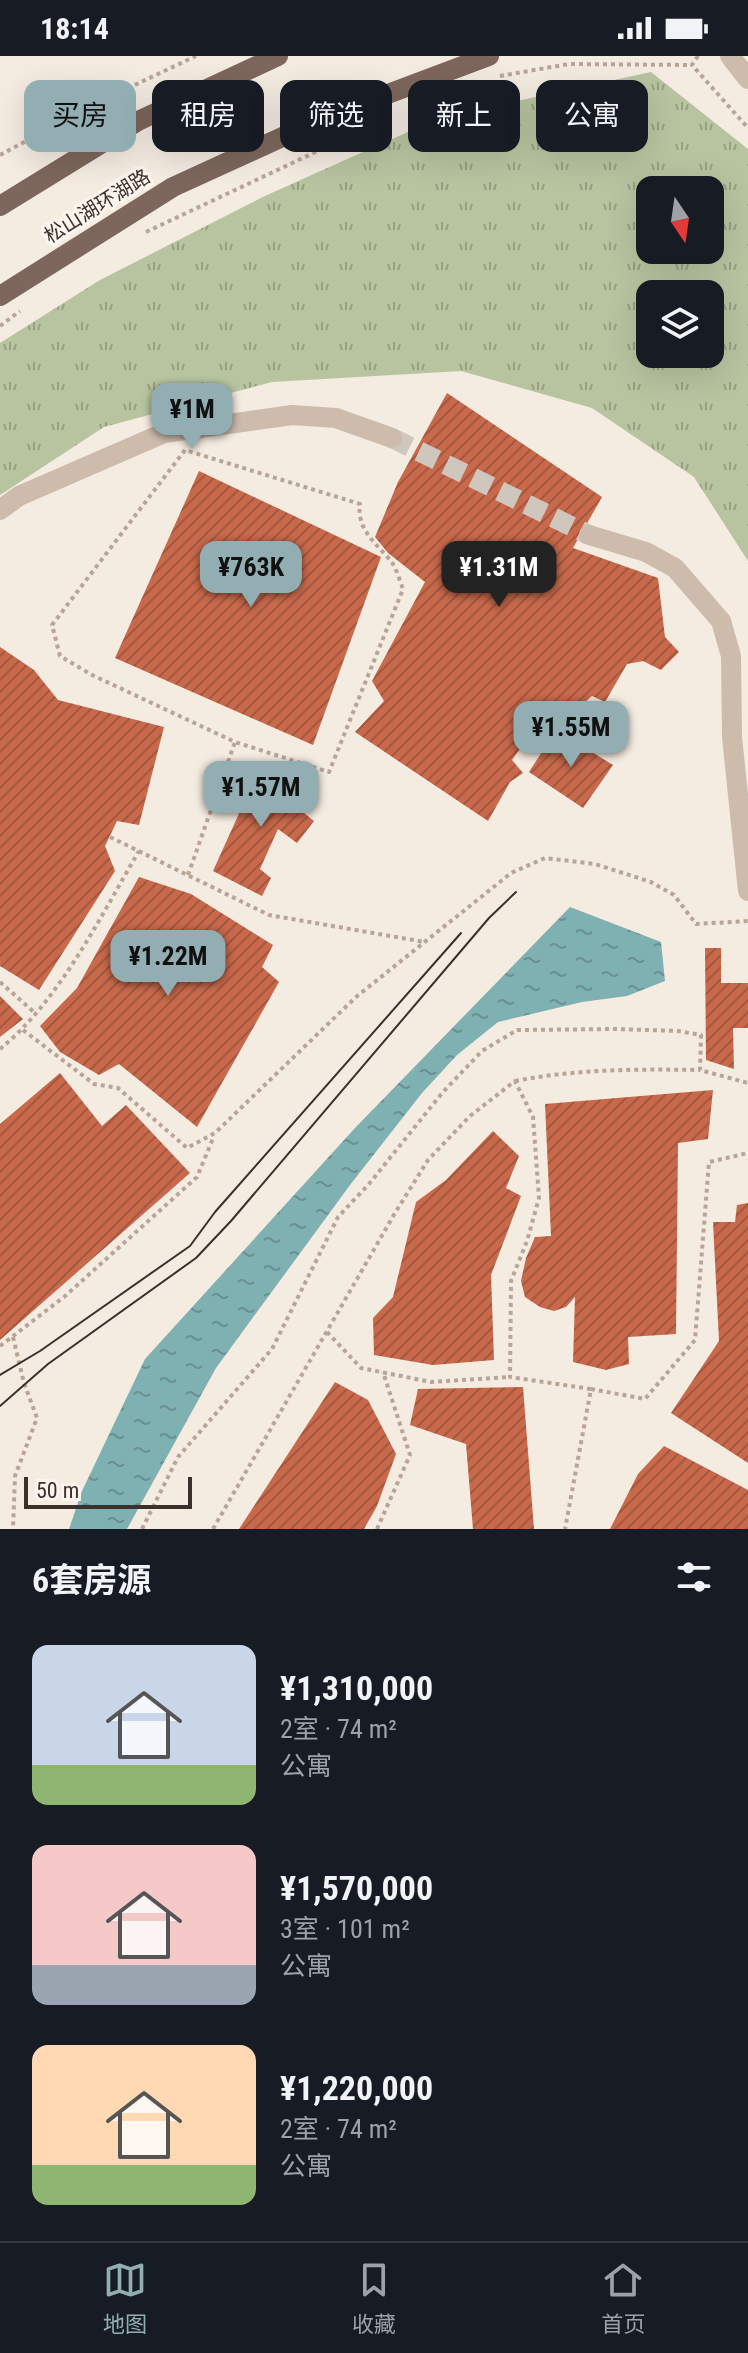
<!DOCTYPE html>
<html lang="zh">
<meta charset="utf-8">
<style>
:root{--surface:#171b24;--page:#20242c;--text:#f1f3f6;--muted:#9ea1a6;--line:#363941;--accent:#92aeb2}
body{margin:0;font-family:"Roboto Condensed","Noto Sans SC",sans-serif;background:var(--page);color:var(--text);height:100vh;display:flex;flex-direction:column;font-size:30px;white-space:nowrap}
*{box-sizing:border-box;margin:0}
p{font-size:26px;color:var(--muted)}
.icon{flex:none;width:44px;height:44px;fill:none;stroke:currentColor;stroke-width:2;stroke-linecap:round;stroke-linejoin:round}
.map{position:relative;height:1473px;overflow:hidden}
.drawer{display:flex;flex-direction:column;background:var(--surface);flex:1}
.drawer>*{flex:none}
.top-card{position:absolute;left:24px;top:24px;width:700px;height:72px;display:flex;gap:16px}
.needle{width:52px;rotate:167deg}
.fabs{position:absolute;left:636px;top:120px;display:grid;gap:16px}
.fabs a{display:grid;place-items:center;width:88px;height:88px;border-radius:16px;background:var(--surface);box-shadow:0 8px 32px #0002;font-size:40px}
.scale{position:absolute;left:24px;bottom:20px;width:168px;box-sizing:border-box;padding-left:8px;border:4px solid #3b302b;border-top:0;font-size:22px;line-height:28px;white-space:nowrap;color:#3b302b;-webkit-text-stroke:6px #fbf5ee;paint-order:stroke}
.price{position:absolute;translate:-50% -68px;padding:0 18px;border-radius:16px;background:var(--accent);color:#111;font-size:26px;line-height:52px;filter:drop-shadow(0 2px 4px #0008)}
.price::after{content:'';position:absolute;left:50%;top:48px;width:24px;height:18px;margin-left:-12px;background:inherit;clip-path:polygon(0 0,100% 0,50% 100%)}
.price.selected{background:#222;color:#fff}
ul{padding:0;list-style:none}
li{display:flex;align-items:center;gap:24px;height:200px;padding:0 32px}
li span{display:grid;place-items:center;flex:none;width:224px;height:160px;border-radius:16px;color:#555}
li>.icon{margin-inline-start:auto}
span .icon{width:96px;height:96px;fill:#fffc;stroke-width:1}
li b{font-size:34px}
h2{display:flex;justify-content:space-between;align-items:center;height:96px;padding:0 32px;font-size:34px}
.pill{padding:0 28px;border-radius:16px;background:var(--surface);box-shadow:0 8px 32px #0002;font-size:28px;line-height:72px}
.pill.selected{background:var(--accent);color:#111}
.status{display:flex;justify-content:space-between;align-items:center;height:56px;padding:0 40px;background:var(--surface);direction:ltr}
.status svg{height:22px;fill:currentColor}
.tab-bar{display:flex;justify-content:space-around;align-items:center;height:112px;border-top:2px solid var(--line);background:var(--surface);font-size:22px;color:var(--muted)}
.tab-bar a{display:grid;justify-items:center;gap:4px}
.tab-bar .selected{color:var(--accent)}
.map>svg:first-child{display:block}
.grass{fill:url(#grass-tufts);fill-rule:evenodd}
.water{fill:url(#water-ripples)}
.building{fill:url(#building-hatch)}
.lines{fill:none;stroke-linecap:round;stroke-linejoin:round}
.minor-tunnel{stroke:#cfc6bd;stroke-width:20;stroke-dasharray:20 10;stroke-linecap:butt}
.path{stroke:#b9a596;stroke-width:4;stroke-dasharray:4 4;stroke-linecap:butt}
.minor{stroke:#cdbbac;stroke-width:20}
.major{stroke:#7d675c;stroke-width:20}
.tram{stroke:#3b302b;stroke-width:2}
.labels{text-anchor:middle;stroke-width:7;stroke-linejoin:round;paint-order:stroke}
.street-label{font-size:20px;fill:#3b302b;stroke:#fbf5ee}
</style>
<div class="status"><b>18:14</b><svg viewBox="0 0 49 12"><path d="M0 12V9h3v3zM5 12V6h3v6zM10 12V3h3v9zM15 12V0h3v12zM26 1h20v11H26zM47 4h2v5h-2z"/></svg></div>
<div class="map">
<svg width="748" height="1473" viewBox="0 0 748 1473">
<defs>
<pattern id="grass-tufts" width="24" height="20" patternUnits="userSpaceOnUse" patternTransform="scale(2)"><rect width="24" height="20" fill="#b8c4a0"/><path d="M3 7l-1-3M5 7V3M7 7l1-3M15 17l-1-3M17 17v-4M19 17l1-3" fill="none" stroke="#97a083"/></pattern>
<pattern id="water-ripples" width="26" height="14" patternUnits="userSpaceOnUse" patternTransform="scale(2)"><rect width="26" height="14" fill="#7fb0b2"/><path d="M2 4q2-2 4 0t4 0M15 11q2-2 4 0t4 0" fill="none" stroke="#699091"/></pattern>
<pattern id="building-hatch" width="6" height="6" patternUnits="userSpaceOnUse" patternTransform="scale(2)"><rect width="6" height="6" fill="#c8694b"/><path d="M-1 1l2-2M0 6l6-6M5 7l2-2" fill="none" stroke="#a4573f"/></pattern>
</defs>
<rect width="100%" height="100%" fill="#f4ebe1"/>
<path class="grass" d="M651,16L748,93V505L694,421L592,352L461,315L272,326L104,371L0,439V287L100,224L267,139L439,62ZM650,134H710V194H650ZM650,238H710V298H650Z"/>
<polygon class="water" points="570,851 661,886 665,925 627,940 582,946 498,966 457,999 422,1037 350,1129 216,1312 127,1473 69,1473 82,1435 145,1303 355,1072"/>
<g class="building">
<polygon points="447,337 602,441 573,492 658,522 665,581 679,596 661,614 643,605 627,608 605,646 592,640 584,647 588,654 576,668 546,657 512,704 523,717 510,726 488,765 355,676 384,645 372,625 425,526 388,497 375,481 398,426"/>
<polygon points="199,415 381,501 313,689 115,602"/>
<polygon points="0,591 34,614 58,644 164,671 139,769 117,765 105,790 115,815 39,934 0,910"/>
<polygon points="556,674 613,709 583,752 529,716"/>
<polygon points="261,709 295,721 289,745 314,765 297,787 278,773 260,813 271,822 262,840 213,815"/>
<polygon points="139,821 191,838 273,889 262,911 279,926 197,1071 119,1008 99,1019 60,996 40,970 77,932"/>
<polygon points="705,892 721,892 721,927 748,927 748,972 733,972 734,1013 706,1004"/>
<polygon points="0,940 23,963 0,981"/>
<polygon points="60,1017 102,1070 126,1049 190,1117 0,1284 0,1068"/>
<polygon points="713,1034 708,1083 678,1087 676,1278 628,1281 629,1308 606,1314 573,1306 575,1241 566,1251 554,1255 540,1251 525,1241 521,1225 526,1202 535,1181 551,1180 545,1048"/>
<polygon points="493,1075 519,1100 506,1132 521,1140 491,1219 494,1304 433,1309 374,1299 373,1262 393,1241 416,1146 446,1124"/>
<polygon points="748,1147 748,1407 671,1357 719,1285 713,1166 735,1166 737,1149"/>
<polygon points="335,1326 368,1344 396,1398 377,1450 364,1473 239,1473"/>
<polygon points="523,1331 534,1473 473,1473 466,1388 410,1369 418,1333"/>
<polygon points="664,1390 748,1434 748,1473 610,1473 638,1418"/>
</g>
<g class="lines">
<polyline class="minor-tunnel" points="392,382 589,479"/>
<g class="path">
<polyline points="698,0 692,9 748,72"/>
<polyline points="500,20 569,8 692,9"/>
<polyline points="0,99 103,44 196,0"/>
<polyline points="146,176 377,67"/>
<polyline points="0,270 20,255"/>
<polyline points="110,781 269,859 425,886"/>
<path d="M188,819L235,686L92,619L60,600L52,569L185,394L360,448C356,475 379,489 393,508C397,515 400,525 403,533L329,716L235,686"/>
<polyline points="0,926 35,957"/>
<polyline points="23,974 94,1028 118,1032 187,1092 215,1077 356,941 511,817 545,802 595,808 651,826 674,839 696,868 748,865"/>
<path d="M0,993C60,944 100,861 139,795"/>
<path d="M515,1025C577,1013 637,1013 700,1014"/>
<polyline points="327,1276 361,1312 431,1326 510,1321"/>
<polyline points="13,1281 24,1327 37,1362 15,1420 13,1473"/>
<polyline points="0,1290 64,1241 197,1121 214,1080"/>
<polyline points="591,1333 645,1343 695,1284 709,1106 748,1097"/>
<polyline points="142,1473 178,1401 272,1293 338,1161 369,1128 443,1036 482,995 517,974 617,973 678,975 701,979 700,1014 748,1027"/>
<polyline points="213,1473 395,1157 428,1104 470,1060 515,1025 533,1061 539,1142 527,1185 511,1225 510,1321 591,1333 565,1473"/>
<polyline points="377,1473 410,1399 383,1316"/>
</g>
<g class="minor">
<polyline points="730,0 748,23"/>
<polyline points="0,454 19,440 164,377 292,359 336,362 392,382"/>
<polyline points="589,479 646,496 675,512 721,565 731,600 732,681 748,835"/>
</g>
<g class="major">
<polyline points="0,150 138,65 278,0"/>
<polyline points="0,240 173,131 324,62 489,0"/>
</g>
<g class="tram">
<polyline points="0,1319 40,1295 190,1190 215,1156 461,877"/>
<polyline points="0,1350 48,1308 196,1202 231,1165 489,862 516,836"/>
</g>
</g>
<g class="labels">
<g class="street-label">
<text transform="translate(97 150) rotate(-32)" y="7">松山湖环湖路</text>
</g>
</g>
</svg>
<div class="fabs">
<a><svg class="needle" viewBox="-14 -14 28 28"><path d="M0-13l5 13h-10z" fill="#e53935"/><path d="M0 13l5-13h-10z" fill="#9ea1a6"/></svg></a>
<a><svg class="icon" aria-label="layers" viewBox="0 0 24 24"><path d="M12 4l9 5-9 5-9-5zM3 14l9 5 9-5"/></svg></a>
</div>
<div class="scale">50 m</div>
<b class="price" style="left:192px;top:395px">¥1M</b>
<b class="price" style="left:251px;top:553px">¥763K</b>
<b class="price selected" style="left:499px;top:553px">¥1.31M</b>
<b class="price" style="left:571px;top:713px">¥1.55M</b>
<b class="price" style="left:261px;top:773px">¥1.57M</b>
<b class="price" style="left:168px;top:942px">¥1.22M</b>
<div class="top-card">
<a class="pill selected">买房</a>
<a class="pill">租房</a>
<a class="pill">筛选</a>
<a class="pill">新上</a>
<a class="pill">公寓</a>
</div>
</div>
<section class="drawer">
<h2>6套房源<svg class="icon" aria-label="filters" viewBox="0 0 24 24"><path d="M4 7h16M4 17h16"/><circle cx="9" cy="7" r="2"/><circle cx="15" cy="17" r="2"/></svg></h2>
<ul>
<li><span style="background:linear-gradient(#c9d6e8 75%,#8fb573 0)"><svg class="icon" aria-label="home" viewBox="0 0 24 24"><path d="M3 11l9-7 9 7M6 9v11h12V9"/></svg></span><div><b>¥1,310,000</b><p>2室 · 74 m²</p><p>公寓</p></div></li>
<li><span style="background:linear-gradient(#f6c9c9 75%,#9aa5b1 0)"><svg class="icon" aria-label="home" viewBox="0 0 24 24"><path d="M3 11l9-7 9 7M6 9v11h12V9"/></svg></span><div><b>¥1,570,000</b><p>3室 · 101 m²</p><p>公寓</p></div></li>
<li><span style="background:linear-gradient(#ffd9b3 75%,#8fb573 0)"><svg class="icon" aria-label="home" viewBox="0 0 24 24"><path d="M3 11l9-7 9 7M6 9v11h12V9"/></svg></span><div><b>¥1,220,000</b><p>2室 · 74 m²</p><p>公寓</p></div></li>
</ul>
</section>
<nav class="tab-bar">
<a class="selected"><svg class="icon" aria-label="map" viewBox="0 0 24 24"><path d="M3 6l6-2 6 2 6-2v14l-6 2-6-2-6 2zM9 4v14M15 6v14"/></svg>地图</a>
<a><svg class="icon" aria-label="saved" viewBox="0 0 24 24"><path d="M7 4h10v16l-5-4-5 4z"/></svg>收藏</a>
<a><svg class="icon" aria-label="home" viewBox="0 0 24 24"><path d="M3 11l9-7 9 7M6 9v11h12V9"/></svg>首页</a>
</nav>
